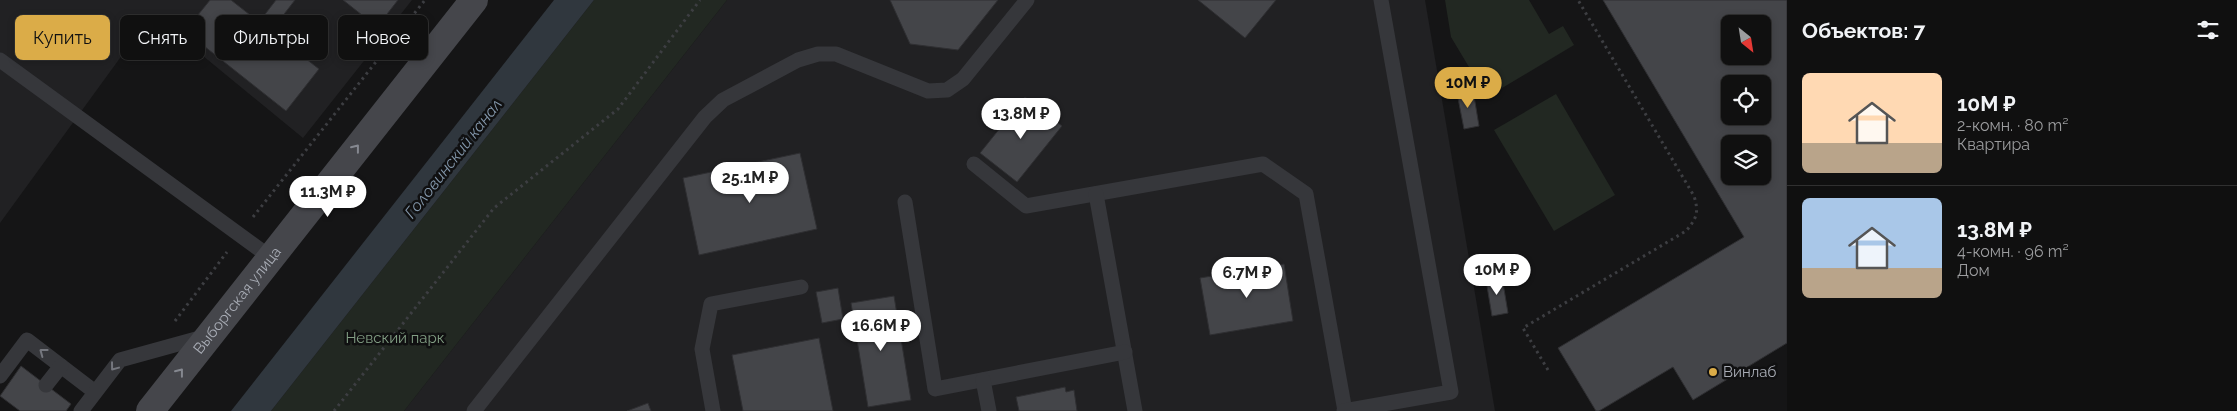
<!DOCTYPE html>
<html lang="ru">
<meta charset="utf-8">
<style>
:root{--surface:#101010;--page:#1e1e1e;--text:#f1f3f6;--muted:#9c9d9f;--line:#303030;--accent:#dbac48}
body{margin:0;font-family:Raleway,sans-serif;background:var(--page);color:var(--text);height:100vh;display:flex;flex-direction:column;font-size:19px;white-space:nowrap}
*{box-sizing:border-box;margin:0}
p{font-size:16px;color:var(--muted)}
.icon{flex:none;width:28px;height:28px;fill:none;stroke:currentColor;stroke-width:2;stroke-linecap:round;stroke-linejoin:round}
.map{position:relative;flex:1;overflow:hidden}
.side{display:flex;flex-direction:column;background:var(--surface);width:450px}
.side>*{flex:none}
.top-card{position:absolute;left:15px;top:15px;width:475px;height:45px;display:flex;gap:10px}
.needle{width:32px;rotate:150deg}
.fabs{position:absolute;left:1721px;top:15px;display:grid;gap:10px}
.fabs a{display:grid;place-items:center;width:50px;height:50px;border-radius:8px;background:var(--surface);box-shadow:0 2px 8px #0003,0 0 0 1px var(--line);font-size:25px}
.price{position:absolute;translate:-50% -42px;padding:0 11px;border-radius:18px;background:#fff;color:#222;font-size:16px;line-height:32px;filter:drop-shadow(0 1px 2px #0008)}
.price::after{content:'';position:absolute;left:50%;top:30px;width:15px;height:11px;margin-left:-8px;background:inherit;clip-path:polygon(0 0,100% 0,50% 100%)}
.price.active{background:var(--accent);color:#111}
ul{padding:0;list-style:none}
li{display:flex;align-items:center;gap:15px;height:125px;padding:0 15px}
li+li{border-top:1px solid var(--line)}
li span{display:grid;place-items:center;flex:none;width:140px;height:100px;border-radius:8px;color:#555}
li>.icon{margin-inline-start:auto}
span .icon{width:60px;height:60px;fill:#fffc;stroke-width:1}
li b{font-size:21px}
h2{display:flex;justify-content:space-between;align-items:center;height:60px;padding:0 15px;font-size:21px}
.pill{padding:0 18px;border-radius:8px;background:var(--surface);box-shadow:0 2px 8px #0003,0 0 0 1px var(--line);font-size:18px;line-height:45px}
.pill.active{background:var(--accent);color:#111}
main{display:flex;flex:1;min-height:0}
.map>svg:first-child{display:block}
.built{fill:#212123}
.green{fill:#222822}
.water{fill:#30373e}
.building{fill:#444549;stroke:#2f2f32;fill-rule:evenodd}
.lines{fill:none;stroke-linecap:round;stroke-linejoin:round}
.path{stroke:#3d3e42;stroke-width:3;stroke-dasharray:2.5 4;stroke-linecap:butt}
.lane{stroke:#36373b;stroke-width:15}
.secondary{stroke:#45464b;stroke-width:28}
.oneway{stroke:#858890}
.oneway2{stroke:#75777e}
.poi-dot{fill:#dbac48;stroke:#101011;stroke-width:2}
.labels{text-anchor:middle;stroke-width:5;stroke-linejoin:round;paint-order:stroke}
.street-label{font-size:15px;fill:#a8acb5;stroke:#101011}
.park-label{font-size:15px;fill:#829e84;stroke:#101011}
.poi-label{font-size:15px;fill:#a8acb5;stroke:#101011;text-anchor:start}
.water-label{font-size:16px;font-style:italic;fill:#8498ac;stroke:#101011}
</style>
<main>
<div class="map">
<svg width="1787" height="411" viewBox="0 0 1787 411">
<rect width="100%" height="100%" fill="#151516"/>
<g class="built">
<polygon points="0,0 412,0 303,138 152,14 0,223"/>
<polygon points="727,0 1425,0 1495,411 404,411"/>
</g>
<g class="green">
<polygon points="594,0 727,0 404,411 271,411"/>
<polygon points="1445,0 1529,0 1549,34 1563,26 1574,45 1487,97 1451,37"/>
<polygon points="1556,94 1615,195 1554,231 1494,130"/>
</g>
<polygon class="water" points="554,0 594,0 271,411 231,411"/>
<g class="building">
<polygon points="210,0 231,0 319,69 286,111 185,31"/>
<polygon points="276,0 295,0 271,31 259,22"/>
<polygon points="343,0 398,0 377,27"/>
<polygon points="890,0 998,0 958,50 910,44"/>
<polygon points="1198,0 1276,0 1245,38"/>
<path d="M1603,0H1787V343L1693,400L1673,367L1599,411H1596L1558,348L1744,237ZM1730,24H1762V56H1730ZM1730,84H1762V116H1730ZM1730,144H1762V176H1730Z"/>
<polygon points="1473,90 1479,126 1464,129 1457,93"/>
<polygon points="1025,97 1062,126 1017,182 980,153"/>
<polygon points="800,153 817,229 699,255 683,178"/>
<polygon points="1284,264 1293,321 1210,335 1200,278"/>
<polygon points="1502,277 1508,313 1492,316 1486,280"/>
<polygon points="838,288 843,319 822,323 816,292"/>
<polygon points="894,296 911,400 868,407 851,303"/>
<polygon points="819,338 833,411 743,411 732,355"/>
<polygon points="21,366 71,404 66,411 20,411 0,396"/>
<polygon points="1065,387 1066,392 1074,390 1077,411 1019,411 1016,397"/>
<polygon points="648,403 651,411 627,411"/>
</g>
<g class="lines">
<g class="path">
<polyline points="253,217 425,0"/>
<polyline points="175,321 227,252"/>
<path d="M1548,370L1523,328L1686,231C1697,218 1699,212 1694,196L1578,0"/>
<polyline points="334,411 494,208 618,109 700,0"/>
</g>
<g class="lane">
<polyline points="0,60 270,257"/>
<polyline points="974,164 1026,206 1263,164 1306,194 1345,411"/>
<polyline points="1096,194 1135,411"/>
<polyline points="905,202 935,389 1125,352"/>
<polyline points="0,376 27,340 95,392"/>
<polyline points="983,380 989,411"/>
<polyline points="46,385 61,366"/>
<polyline points="81,411 120,360 207,336"/>
<polyline points="474,411 705,117 723,100 798,60 818,54 836,54 928,91 947,90 963,79 1027,0"/>
<polyline points="713,411 702,349 711,304 801,287"/>
<polyline points="1344,411 1451,392 1381,0"/>
</g>
<path class="secondary" id="s1" d="M150,411L474,0"/>
</g>
<defs><path id="oneway-chevron" d="M-2-3.5L2.5 0L-2 3.5" fill="none" stroke-width="1.6" stroke-linecap="round" stroke-linejoin="round" transform="scale(1.25)"/></defs>
<g class="oneway">
<use href="#oneway-chevron" transform="translate(356 148) rotate(-52)"/>
<use href="#oneway-chevron" transform="translate(180 372) rotate(-52)"/>
</g>
<g class="oneway2">
<use href="#oneway-chevron" transform="translate(43 352) rotate(-143)"/>
<use href="#oneway-chevron" transform="translate(114 367) rotate(127)"/>
</g>
<circle class="poi-dot" cx="1713" cy="372" r="5"/>
<g class="labels">
<g class="street-label">
<text dy="5" stroke="none"><textPath href="#s1" startOffset="141">Выборгская улица</textPath></text>
</g>
<g class="park-label">
<text x="395" y="343">Невский парк</text>
</g>
<g class="poi-label">
<text x="1723" y="377">Винлаб</text>
</g>
<g class="water-label">
<text transform="translate(453 158) rotate(-52)" y="6">Головинский канал</text>
</g>
</g>
</svg>
<div class="fabs">
<a><svg class="needle" viewBox="-14 -14 28 28"><path d="M0-13l5 13h-10z" fill="#e53935"/><path d="M0 13l5-13h-10z" fill="#9c9d9f"/></svg></a>
<a><svg class="icon" aria-label="locate" viewBox="0 0 24 24"><circle cx="12" cy="12" r="6"/><path d="M12 2v4M12 18v4M2 12h4M18 12h4"/></svg></a>
<a><svg class="icon" aria-label="layers" viewBox="0 0 24 24"><path d="M12 4l9 5-9 5-9-5zM3 14l9 5 9-5"/></svg></a>
</div>
<b class="price active" style="left:1468px;top:109px">10M ₽</b>
<b class="price" style="left:1021px;top:140px">13.8M ₽</b>
<b class="price" style="left:750px;top:204px">25.1M ₽</b>
<b class="price" style="left:328px;top:218px">11.3M ₽</b>
<b class="price" style="left:1497px;top:296px">10M ₽</b>
<b class="price" style="left:1247px;top:299px">6.7M ₽</b>
<b class="price" style="left:881px;top:352px">16.6M ₽</b>
<div class="top-card">
<a class="pill active">Купить</a>
<a class="pill">Снять</a>
<a class="pill">Фильтры</a>
<a class="pill">Новое</a>
</div>
</div>
<section class="side">
<h2>Объектов: 7<svg class="icon" aria-label="filters" viewBox="0 0 24 24"><path d="M4 7h16M4 17h16"/><circle cx="9" cy="7" r="2"/><circle cx="15" cy="17" r="2"/></svg></h2>
<ul>
<li><span style="background:linear-gradient(#ffd9b3 70%,#b9a48a 0)"><svg class="icon" aria-label="home" viewBox="0 0 24 24"><path d="M3 11l9-7 9 7M6 9v11h12V9"/></svg></span><div><b>10M ₽</b><p>2-комн. · 80 m²</p><p>Квартира</p></div></li>
<li><span style="background:linear-gradient(#a9c7e8 70%,#b9a48a 0)"><svg class="icon" aria-label="home" viewBox="0 0 24 24"><path d="M3 11l9-7 9 7M6 9v11h12V9"/></svg></span><div><b>13.8M ₽</b><p>4-комн. · 96 m²</p><p>Дом</p></div></li>
</ul>
</section>
</main>
